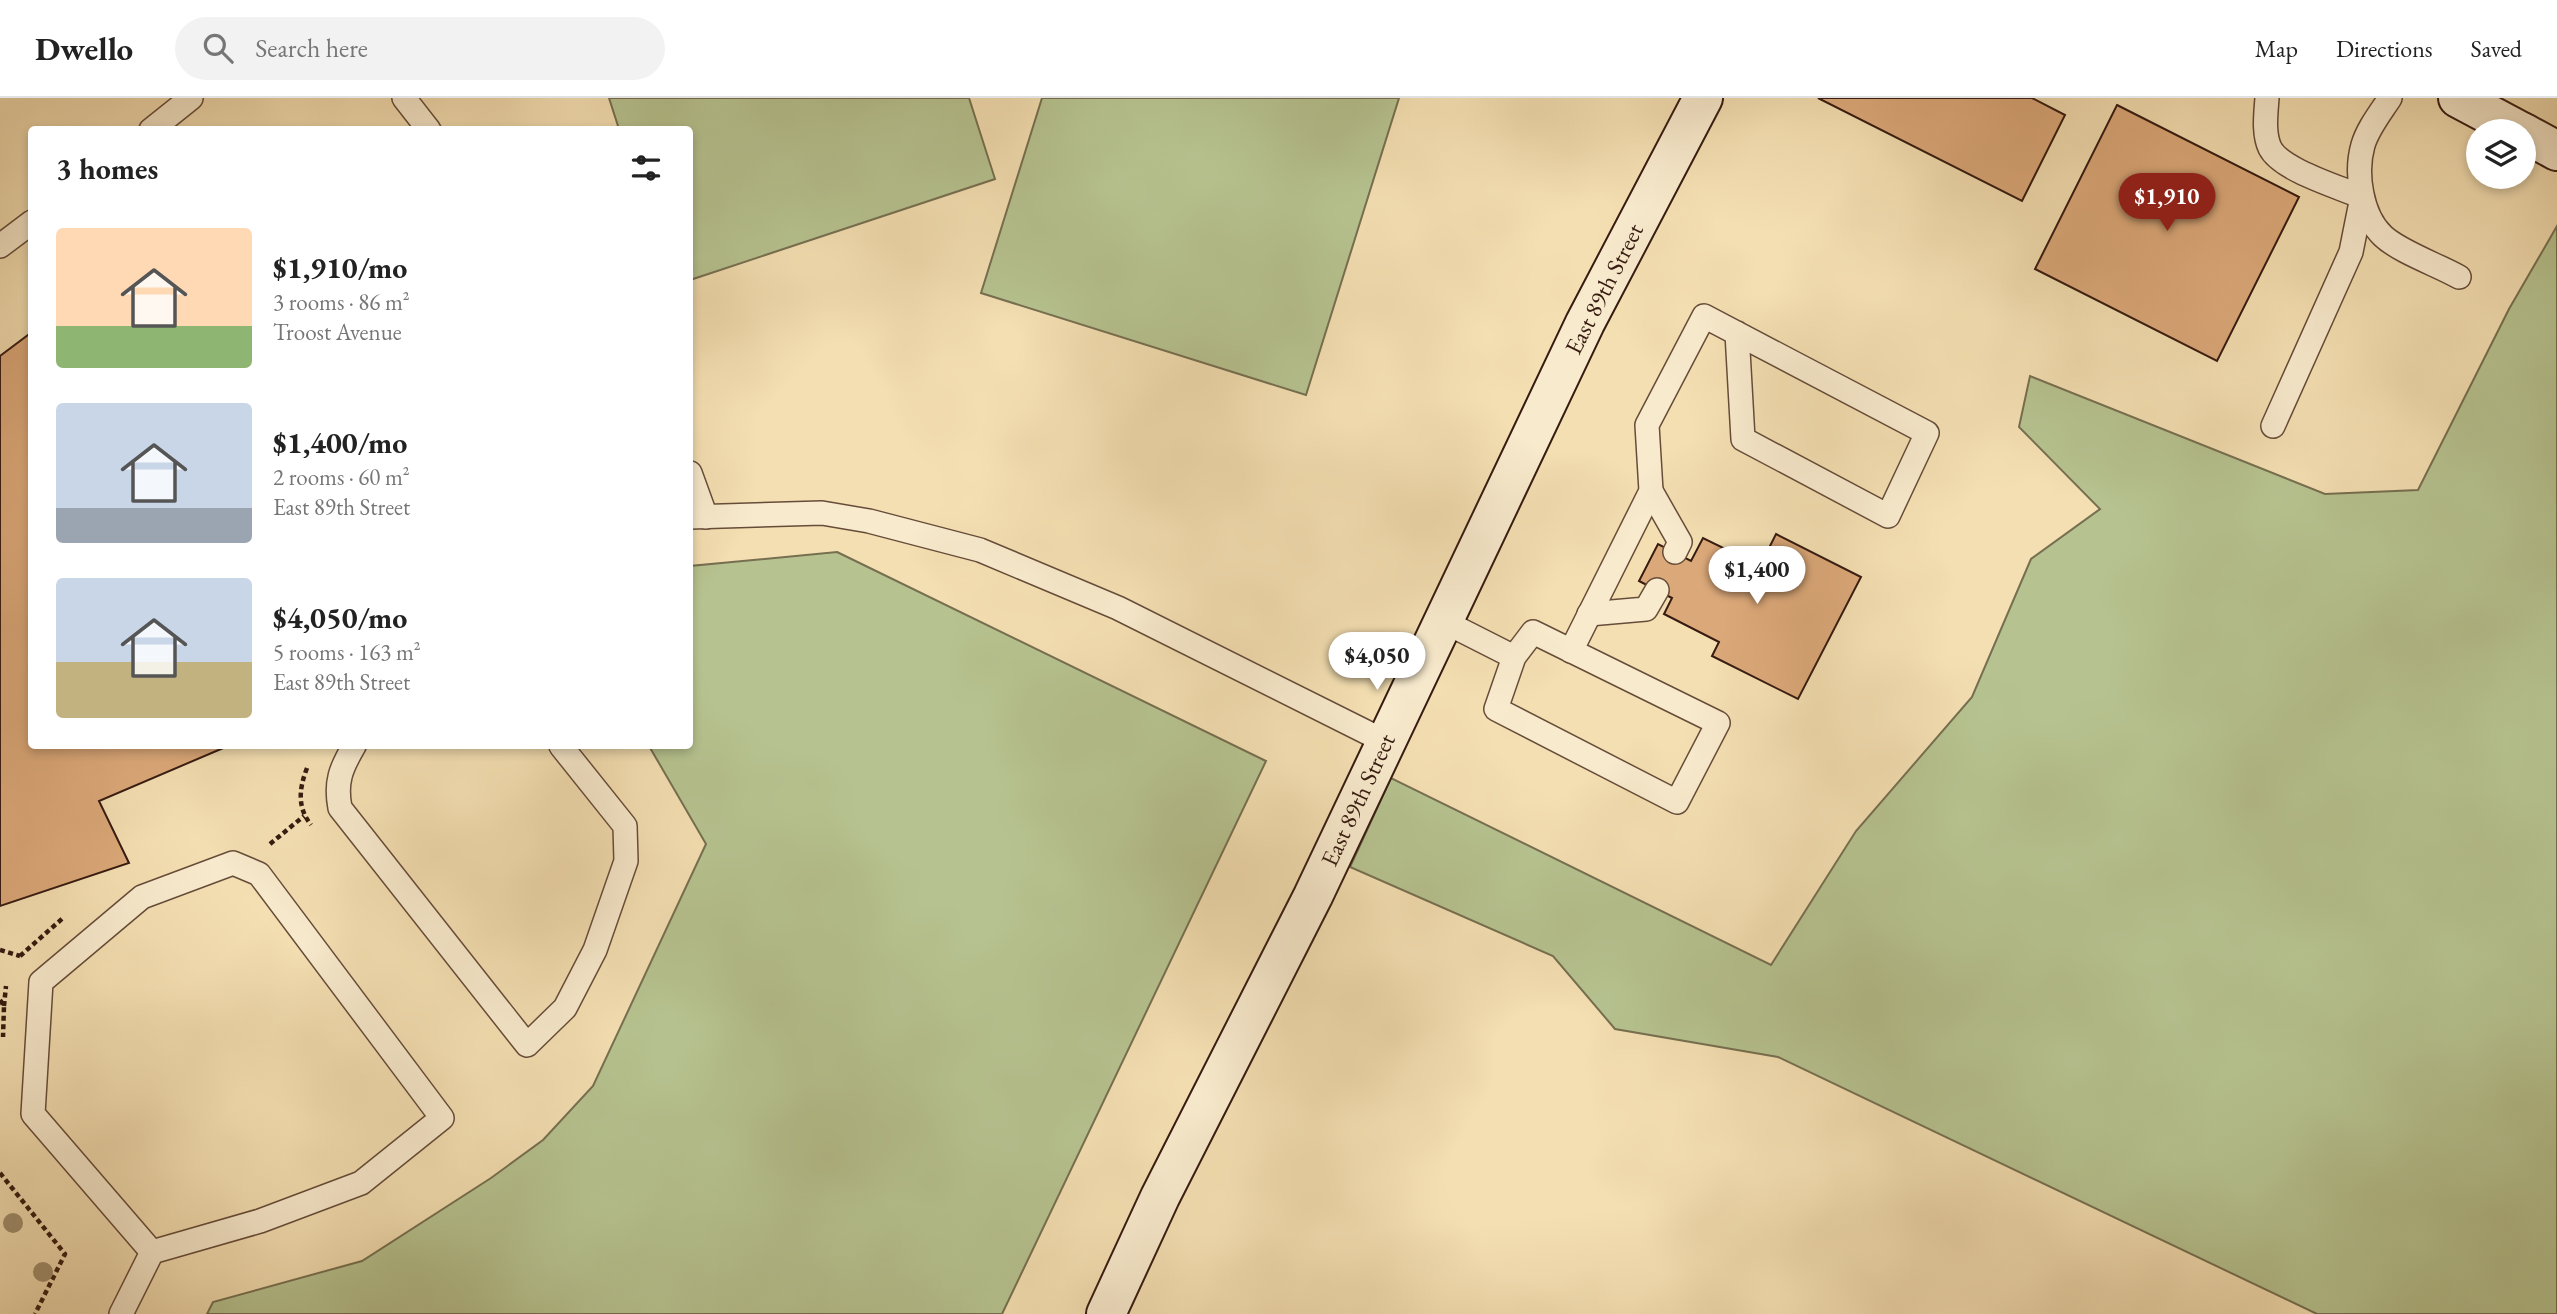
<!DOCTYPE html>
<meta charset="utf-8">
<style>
:root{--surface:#fff;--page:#f2f2f2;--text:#222;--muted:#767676;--line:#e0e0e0;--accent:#8f2418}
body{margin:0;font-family:"EB Garamond",serif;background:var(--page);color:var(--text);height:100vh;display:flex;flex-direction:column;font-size:26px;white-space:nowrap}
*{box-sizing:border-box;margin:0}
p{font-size:23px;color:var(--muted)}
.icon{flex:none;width:38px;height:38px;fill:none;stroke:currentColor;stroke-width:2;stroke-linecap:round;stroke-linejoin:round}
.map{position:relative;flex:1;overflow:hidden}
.panel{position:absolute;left:28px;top:28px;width:665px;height:623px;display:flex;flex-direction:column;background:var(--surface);border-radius:7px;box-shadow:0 4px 10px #0003}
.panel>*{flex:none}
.buttons{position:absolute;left:2466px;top:21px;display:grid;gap:14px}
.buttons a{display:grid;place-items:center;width:70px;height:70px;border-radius:50%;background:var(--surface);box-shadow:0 4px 10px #0003;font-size:35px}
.price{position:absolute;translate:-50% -60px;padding:0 16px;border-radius:24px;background:#fff;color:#222;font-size:23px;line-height:46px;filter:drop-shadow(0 2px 4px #0008)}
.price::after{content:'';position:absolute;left:50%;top:42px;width:21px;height:16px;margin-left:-10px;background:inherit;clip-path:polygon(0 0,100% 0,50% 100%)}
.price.current{background:var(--accent);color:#fff}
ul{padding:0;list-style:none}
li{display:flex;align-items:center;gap:21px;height:175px;padding:0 28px}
li span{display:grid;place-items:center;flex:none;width:196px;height:140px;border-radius:7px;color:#555}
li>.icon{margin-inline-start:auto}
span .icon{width:84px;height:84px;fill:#fffc;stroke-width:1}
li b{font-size:30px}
h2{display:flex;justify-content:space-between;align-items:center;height:84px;padding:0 28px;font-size:30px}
header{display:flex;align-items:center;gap:42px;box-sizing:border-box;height:98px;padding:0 35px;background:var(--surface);border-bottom:2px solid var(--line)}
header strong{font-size:33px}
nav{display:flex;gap:38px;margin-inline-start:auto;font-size:24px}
.search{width:490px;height:63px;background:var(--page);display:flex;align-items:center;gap:18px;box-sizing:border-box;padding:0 24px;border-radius:38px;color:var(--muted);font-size:26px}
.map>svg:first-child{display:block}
.green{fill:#b6c390;stroke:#766f50;stroke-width:2}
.building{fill:#dba879;stroke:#361b11;stroke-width:2}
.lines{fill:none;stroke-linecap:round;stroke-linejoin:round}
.lane-casing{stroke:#664c39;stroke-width:26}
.secondary-casing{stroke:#361b11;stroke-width:42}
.path{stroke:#361b11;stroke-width:4.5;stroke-dasharray:5 3.5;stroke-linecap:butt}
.lane{stroke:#f8eacd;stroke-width:23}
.secondary{stroke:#f8eacd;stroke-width:38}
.tree{fill:#a08f6e}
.labels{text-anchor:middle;stroke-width:5;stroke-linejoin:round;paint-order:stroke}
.street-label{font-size:24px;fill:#361b11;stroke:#f8eacd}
</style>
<header>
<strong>Dwello</strong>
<div class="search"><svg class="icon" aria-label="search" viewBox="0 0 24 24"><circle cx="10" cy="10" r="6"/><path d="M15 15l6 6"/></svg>Search here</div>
<nav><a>Map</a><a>Directions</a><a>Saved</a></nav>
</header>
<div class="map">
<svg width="2557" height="1216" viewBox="0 0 2557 1216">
<rect width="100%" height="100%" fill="#f4dfb2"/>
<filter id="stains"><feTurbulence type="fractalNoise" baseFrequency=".00286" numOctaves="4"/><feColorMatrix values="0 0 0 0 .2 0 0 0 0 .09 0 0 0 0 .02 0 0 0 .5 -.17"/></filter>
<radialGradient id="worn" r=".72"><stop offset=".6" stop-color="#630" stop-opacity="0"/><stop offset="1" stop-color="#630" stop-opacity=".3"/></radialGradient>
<g class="green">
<polygon points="609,0 969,0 995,81 690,182 690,32 619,31"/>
<polygon points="1042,0 1399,0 1306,297 981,195"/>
<polygon points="2557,128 2557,1216 2317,1216 1778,959 1615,931 1553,858 1350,769 1391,680 1771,867 1856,733 1972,599 2031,461 2100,411 2019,329 2030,278 2325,396 2418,392 2509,211"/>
<polygon points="837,454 1266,663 1002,1216 207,1216 213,1204 362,1163 491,1080 543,1042 593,988 706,746 649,648 690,648 690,468"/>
</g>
<g class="building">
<polygon points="1818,0 2032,0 2065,17 2022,103"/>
<polygon points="2117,7 2299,99 2217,263 2035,171"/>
<polygon points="32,234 32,648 228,648 99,703 129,765 0,808 0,258"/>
<polygon points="1776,436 1861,479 1798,601 1712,558 1719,544 1664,516 1672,500 1639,483 1658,446 1691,463 1703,440 1760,468"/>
</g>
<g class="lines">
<g class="lane-casing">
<g id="lane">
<polyline points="404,0 429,32"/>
<path d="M2267,0C2266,15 2263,35 2270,50C2281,72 2339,89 2362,99L2351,154L2273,328"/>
<path d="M2390,0C2381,14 2368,30 2363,47C2355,75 2361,117 2383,138C2400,154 2438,167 2459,179"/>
<polyline points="151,32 191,0"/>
<polyline points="0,148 32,124"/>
<polyline points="690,375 706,419"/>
<polyline points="1651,393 1680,444 1675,454"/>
<polyline points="690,419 822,415 869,423 980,452 1118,510 1386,644"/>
<polyline points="1589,516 1646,511 1657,492"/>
<polyline points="1443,523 1514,559 1496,611 1677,704 1718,625 1533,534 1514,559"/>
<polyline points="1571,553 1651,393 1647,327 1704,218 1927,335 1888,418 1743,341 1737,235"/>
<path d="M354,648C341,670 335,684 340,710L527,947L565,910L595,852L626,763L625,728L561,648"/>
<polyline points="121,1216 152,1154 260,1123 361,1085 442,1020 259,776 233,765 142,799 41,884 33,1016 152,1154"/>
</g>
</g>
<g class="secondary-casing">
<g id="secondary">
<polyline points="2458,0 2520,33"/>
<polyline points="2524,35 2557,53"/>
<polyline points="1106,1216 1160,1099 1313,798 1585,225 1703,0"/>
</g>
</g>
<g class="path">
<path d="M307,670C299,691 297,709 311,727"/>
<polyline points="270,746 304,718"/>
<polyline points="0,852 20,858"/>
<polyline points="20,858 63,820"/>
<polyline points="0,902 4,908 3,939"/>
<polyline points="4,908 6,888"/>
<polyline points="0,1075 65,1156 35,1216"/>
</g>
<use href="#lane" class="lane"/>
<use href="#secondary" class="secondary"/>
</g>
<g class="tree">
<circle cx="13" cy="1125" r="10"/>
<circle cx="43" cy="1174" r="10"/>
</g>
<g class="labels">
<g class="street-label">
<text transform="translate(1604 191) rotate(-63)" y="8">East 89th Street</text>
<text transform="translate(1358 702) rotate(-65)" y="8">East 89th Street</text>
</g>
</g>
<rect width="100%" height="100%" filter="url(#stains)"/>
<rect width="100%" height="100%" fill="url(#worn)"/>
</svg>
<div class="buttons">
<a><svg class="icon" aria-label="layers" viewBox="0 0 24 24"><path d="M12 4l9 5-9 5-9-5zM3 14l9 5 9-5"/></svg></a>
</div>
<b class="price current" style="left:2167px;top:135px">$1,910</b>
<b class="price" style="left:1757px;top:508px">$1,400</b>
<b class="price" style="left:1377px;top:594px">$4,050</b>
<section class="panel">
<h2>3 homes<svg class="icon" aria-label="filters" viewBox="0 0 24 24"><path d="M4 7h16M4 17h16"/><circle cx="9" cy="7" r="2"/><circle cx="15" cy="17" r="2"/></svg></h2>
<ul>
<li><span style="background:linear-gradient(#ffd9b3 70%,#8fb573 0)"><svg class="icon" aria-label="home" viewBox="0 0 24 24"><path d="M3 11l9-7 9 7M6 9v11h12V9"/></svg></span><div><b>$1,910/mo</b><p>3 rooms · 86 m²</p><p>Troost Avenue</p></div></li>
<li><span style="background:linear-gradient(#c9d6e8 75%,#9aa5b1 0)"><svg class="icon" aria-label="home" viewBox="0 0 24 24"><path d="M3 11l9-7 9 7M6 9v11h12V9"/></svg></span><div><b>$1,400/mo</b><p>2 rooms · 60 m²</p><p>East 89th Street</p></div></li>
<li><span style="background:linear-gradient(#c9d6e8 60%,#c2b280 0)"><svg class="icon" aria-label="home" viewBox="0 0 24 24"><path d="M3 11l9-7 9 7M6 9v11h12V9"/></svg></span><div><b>$4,050/mo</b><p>5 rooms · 163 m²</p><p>East 89th Street</p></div></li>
</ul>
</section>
</div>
